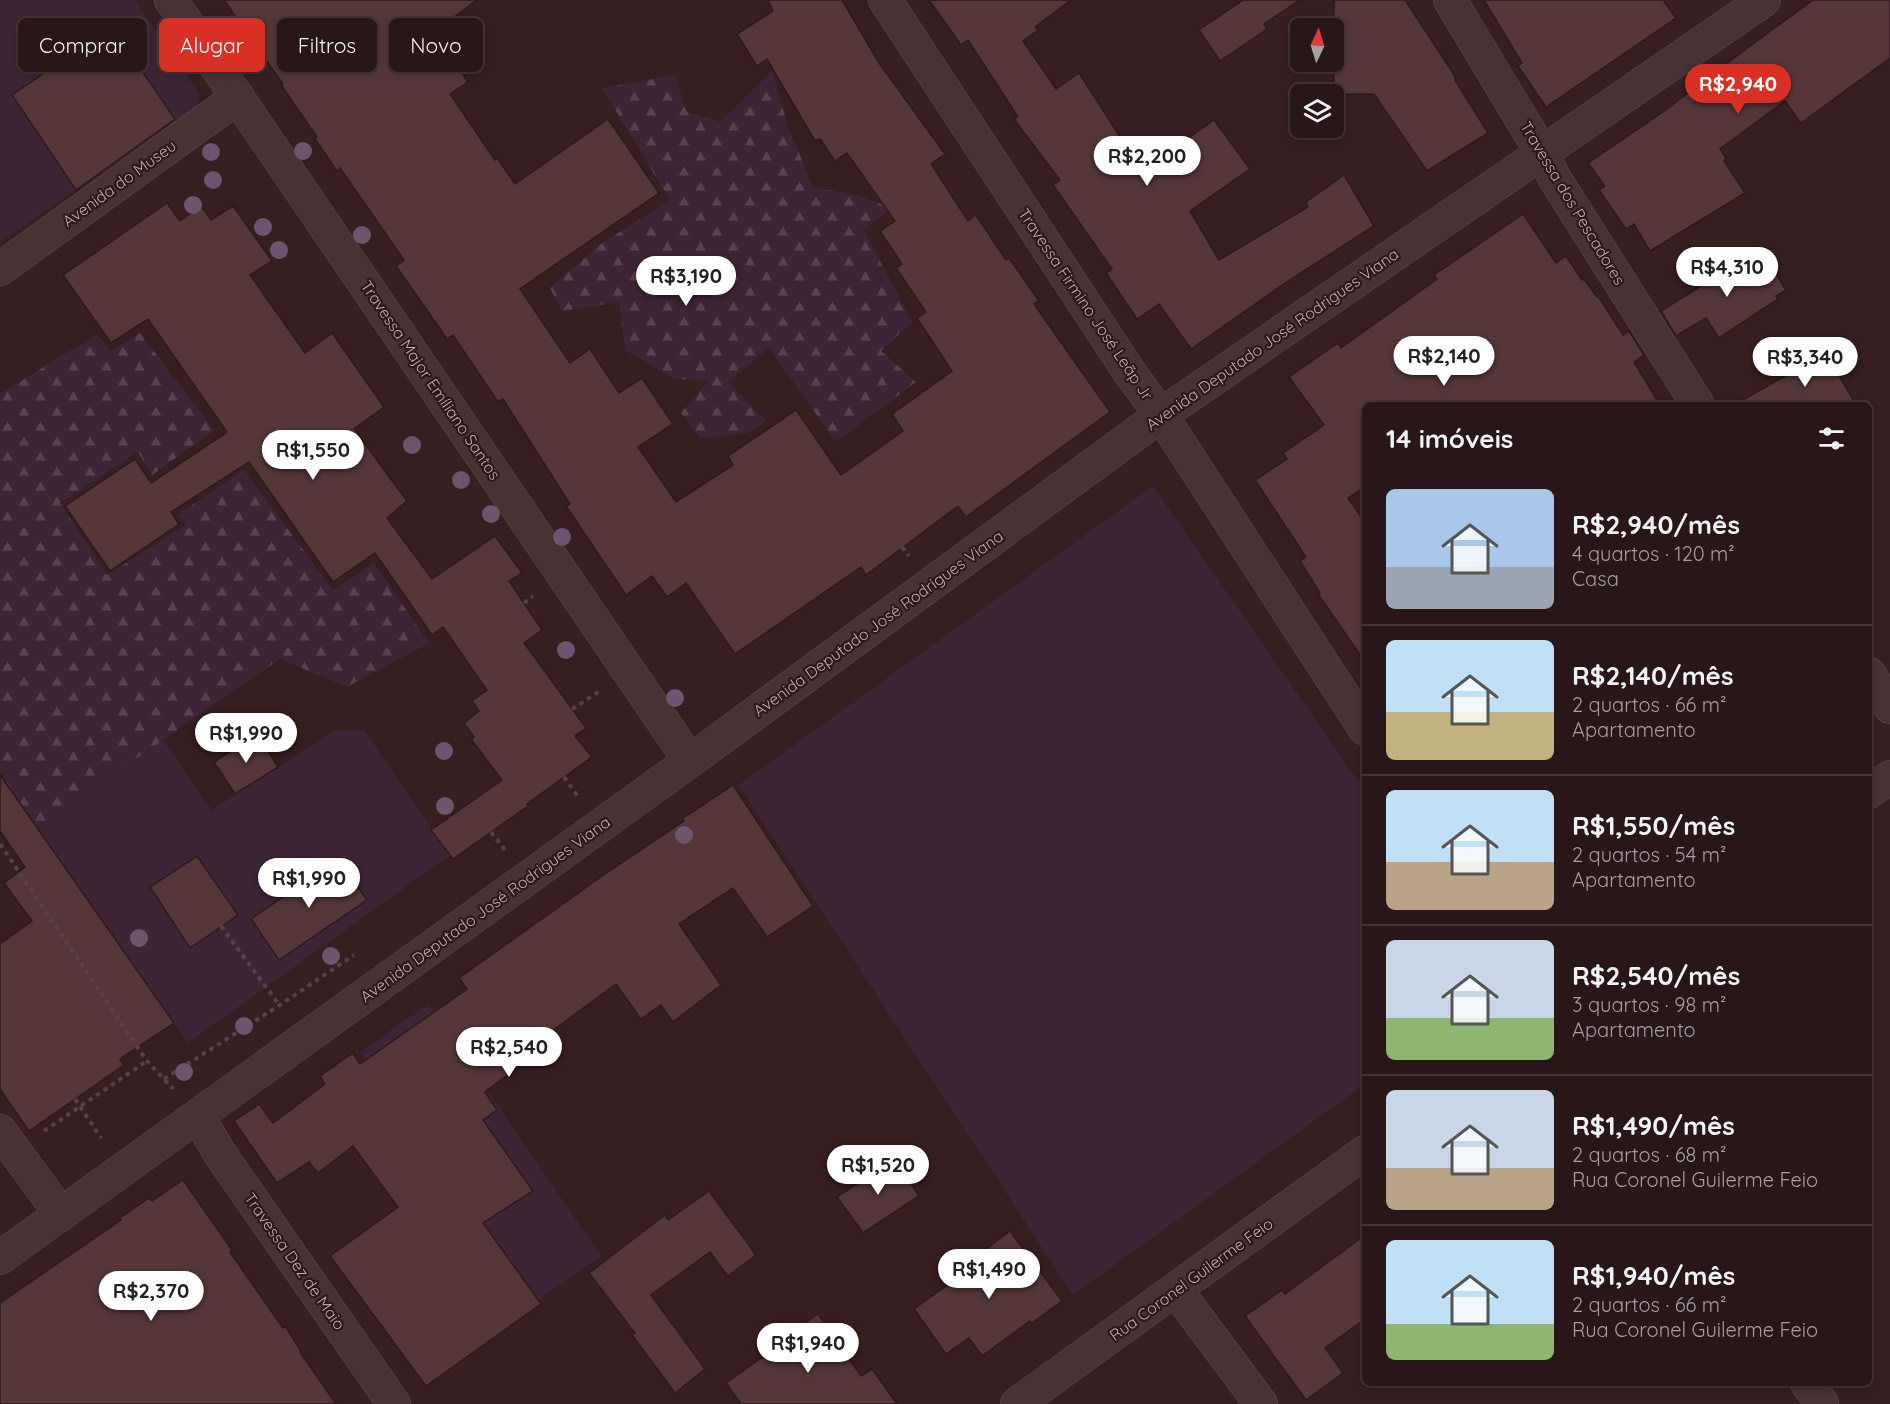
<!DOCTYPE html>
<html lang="pt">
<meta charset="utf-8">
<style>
:root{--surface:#291619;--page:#352326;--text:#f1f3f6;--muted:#a59fa2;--line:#453538;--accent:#d93025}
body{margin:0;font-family:Quicksand,sans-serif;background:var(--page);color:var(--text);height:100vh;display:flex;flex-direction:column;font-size:22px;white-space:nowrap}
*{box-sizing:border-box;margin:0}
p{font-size:20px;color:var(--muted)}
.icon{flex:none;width:33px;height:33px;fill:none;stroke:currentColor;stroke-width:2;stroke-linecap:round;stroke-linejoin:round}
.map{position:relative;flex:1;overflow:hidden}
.drawer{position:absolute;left:1362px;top:402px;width:510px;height:984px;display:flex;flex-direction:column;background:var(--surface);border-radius:9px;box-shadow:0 3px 9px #0003,0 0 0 2px var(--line)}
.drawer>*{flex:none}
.guide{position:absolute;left:18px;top:18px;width:570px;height:54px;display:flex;gap:12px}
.needle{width:39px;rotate:4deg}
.tools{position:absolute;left:1290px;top:18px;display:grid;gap:12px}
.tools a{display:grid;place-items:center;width:54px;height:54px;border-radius:9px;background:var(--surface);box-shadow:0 3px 9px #0003,0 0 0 2px var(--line);font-size:30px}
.price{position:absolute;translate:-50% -51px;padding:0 14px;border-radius:21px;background:#fff;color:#222;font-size:20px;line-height:39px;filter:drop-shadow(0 2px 3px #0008)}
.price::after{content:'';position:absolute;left:50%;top:36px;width:18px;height:14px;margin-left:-9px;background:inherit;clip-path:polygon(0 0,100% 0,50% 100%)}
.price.active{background:var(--accent);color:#fff}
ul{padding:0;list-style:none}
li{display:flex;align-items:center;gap:18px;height:150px;padding:0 24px}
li+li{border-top:2px solid var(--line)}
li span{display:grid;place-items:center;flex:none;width:168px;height:120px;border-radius:9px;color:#555}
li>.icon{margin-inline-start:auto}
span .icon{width:72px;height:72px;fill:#fffc;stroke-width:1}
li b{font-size:26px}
h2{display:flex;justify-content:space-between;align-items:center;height:72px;padding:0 24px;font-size:26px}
.tag{padding:0 21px;border-radius:9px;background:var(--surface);box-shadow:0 3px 9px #0003,0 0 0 2px var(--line);font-size:21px;line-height:54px}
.tag.active{background:var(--accent);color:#fff}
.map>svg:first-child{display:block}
.grass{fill:#3e2536}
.forest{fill:url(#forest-firs)}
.building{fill:#55373a;stroke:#2e191b;stroke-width:1.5}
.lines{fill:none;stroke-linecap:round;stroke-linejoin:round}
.minor-casing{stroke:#634c4e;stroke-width:34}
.tertiary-casing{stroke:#634c4e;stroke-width:34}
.path{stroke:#58404d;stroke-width:4;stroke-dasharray:4.5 4.5;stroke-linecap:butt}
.minor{stroke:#483234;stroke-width:33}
.tertiary{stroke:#483234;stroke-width:33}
.tree{fill:#6d556d}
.labels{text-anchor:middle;stroke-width:4.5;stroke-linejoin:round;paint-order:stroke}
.street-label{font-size:16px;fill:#c5acad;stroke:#2c1819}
</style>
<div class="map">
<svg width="1890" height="1404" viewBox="0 0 1890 1404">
<defs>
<pattern id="forest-firs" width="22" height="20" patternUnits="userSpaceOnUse" patternTransform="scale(1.5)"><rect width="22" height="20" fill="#3e2536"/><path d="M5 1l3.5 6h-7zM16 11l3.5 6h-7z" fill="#584250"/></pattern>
</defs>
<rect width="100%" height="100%" fill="#371e21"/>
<g class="grass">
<polygon points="0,0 135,0 199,93 198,107 0,242"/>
<polygon points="1153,486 1365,791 1365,1084 1073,1295 739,785"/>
<polygon points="364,730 450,855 188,1043 37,827 163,740 212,810 334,731"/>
<polygon points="428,1004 601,1256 538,1300 360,1052"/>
</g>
<g class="forest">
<polygon points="772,71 788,126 813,187 861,196 891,208 864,230 912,322 881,351 916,382 836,442 769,348 728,382 766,421 749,433 699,438 681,413 708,381 676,379 625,351 619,302 562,311 550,288 601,244 670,200 602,88 676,75 686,111 720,122"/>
<polygon points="140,333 214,430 152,475 138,452 60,503 107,575 186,525 177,515 244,470 333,590 374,563 429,643 347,687 280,659 37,827 0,772 0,394 97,334 110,351"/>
</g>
<g class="building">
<polygon points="224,0 477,0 434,32 468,82 450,94 495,160 497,158 515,184 608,119 659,193 520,289 570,363 590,349 619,393 642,378 673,424 638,447 676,502 733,465 728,456 796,410 841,475 903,431 892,414 952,371 917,318 926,312 896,268 902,264 880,231 895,221 847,153 835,161 820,139 815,141 767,59 757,66 737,34 773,11 768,0 842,0 879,63 945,154 931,164 968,221 976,215 1006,260 1009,258 1039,301 1034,304 1110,412 966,517 958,506 866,575 861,567 735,654 686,583 667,597 652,576 626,595 566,506 570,504 503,399 498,402 453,335 447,339 396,266 404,260 340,168 337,171 315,139 317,137 281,85 283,84"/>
<polygon points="929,0 1071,0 1035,27 1038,30 1023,41 1056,89 1079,73 1142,171 1214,120 1250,169 1190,211 1219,260 1308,207 1306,202 1344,175 1374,226 1288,281 1191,349 1159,304 1137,319 1106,273 1112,269 1053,185 1060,180 1014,119 1018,117 968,40 961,45"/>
<polygon points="1243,0 1300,0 1264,24 1267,29 1220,61 1199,30"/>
<polygon points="1334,0 1405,0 1455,76 1455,80 1488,133 1427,171 1374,94 1334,94"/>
<polygon points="1484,0 1663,0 1676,18 1546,107 1518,66 1522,63"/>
<polygon points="1813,0 1890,0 1890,58 1801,123 1785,101 1720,149 1726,158 1724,161 1745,193 1650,251 1634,224 1626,229 1599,190 1605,186 1588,163 1663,112 1746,49"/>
<polygon points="112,27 175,119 76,190 12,95"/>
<polygon points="167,203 180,221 201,206 211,220 233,206 272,261 250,275 305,353 332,333 384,407 354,429 407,501 387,518 432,579 495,536 522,573 509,581 542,630 524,643 586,728 575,736 592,757 527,804 528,806 453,859 431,830 502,780 471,739 474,737 464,723 479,711 472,701 487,690 443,627 432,635 375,553 333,582 249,462 171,512 179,524 110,571 65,506 135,459 151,483 227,432 148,319 111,343 63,275"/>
<polygon points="1523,214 1556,263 1566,256 1582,280 1584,279 1597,297 1598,296 1623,335 1629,331 1644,355 1634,362 1660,405 1365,405 1365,487 1348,498 1365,523 1365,662 1318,594 1320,593 1300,561 1306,557 1255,480 1287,459 1283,453 1324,425 1289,377 1338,343 1341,348 1437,279 1434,275"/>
<polygon points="1752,254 1758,265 1767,259 1786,290 1776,296 1778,299 1719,338 1706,318 1676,336 1661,311"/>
<polygon points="1826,353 1856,405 1734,405"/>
<polygon points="257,734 278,767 235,794 214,762"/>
<polygon points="0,775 174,1023 120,1059 124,1065 29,1131 0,1089 0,944 32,921 4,883 25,867 0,831"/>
<polygon points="733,785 813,906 767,937 733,888 679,924 721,985 673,1022 661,1005 641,1019 616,984 533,1045 538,1052 485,1092 497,1110 483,1120 533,1191 483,1223 541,1304 426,1386 330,1256 398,1207 353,1146 318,1173 309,1162 277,1183 234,1121 259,1104 273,1123 325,1084 320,1076 353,1053 360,1064 467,989 459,978 605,874 684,821 682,819"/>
<polygon points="197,856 238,915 190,948 150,887"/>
<polygon points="338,859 367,900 279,960 251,919"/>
<polygon points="895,1159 919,1196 863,1233 837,1197"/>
<polygon points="183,1180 232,1250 230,1252 283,1328 285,1326 301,1351 300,1352 336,1404 0,1404 0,1303 121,1220 120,1218 149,1198 152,1201"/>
<polygon points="709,1191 756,1255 728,1276 710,1252 651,1295 705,1369 675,1393 632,1335 635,1333 589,1273 665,1215 668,1220"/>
<polygon points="1010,1231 1062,1301 1032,1323 1030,1321 982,1356 969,1338 946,1354 914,1309 985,1258 981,1253"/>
<polygon points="1365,1235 1365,1319 1325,1348 1343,1373 1306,1400 1245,1316 1282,1290 1285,1294"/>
<polygon points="818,1314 861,1376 872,1369 897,1404 741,1404 726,1383 782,1343 780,1340"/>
</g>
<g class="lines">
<g class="minor-casing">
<g id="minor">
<polyline points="171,0 690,761"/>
<polyline points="885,0 1130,373 1161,415 1365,729"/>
<polyline points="1450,0 1542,153 1555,179 1698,405"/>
<polyline points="0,269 238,97"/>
<polyline points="1869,674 1890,707"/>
<polyline points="1869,792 1890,777"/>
<polyline points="198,1116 220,1154 394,1404"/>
<polyline points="0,1131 61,1214"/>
<polyline points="1176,1290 1261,1404"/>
<polyline points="1807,1383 1822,1404"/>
<polyline points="1017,1404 1365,1152"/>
</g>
</g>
<g class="tertiary-casing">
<polyline id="tertiary" points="0,1258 690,761 1161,415 1764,0"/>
</g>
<g class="path">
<polyline points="902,547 909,556"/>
<polyline points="524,603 533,596"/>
<polyline points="572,709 600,691"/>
<polyline points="564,777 579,798"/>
<polyline points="491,832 505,850"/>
<polyline points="0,844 147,1061 173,1089"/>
<polyline points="221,926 280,1006"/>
<polyline points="164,1079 280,1005 354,955"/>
<polyline points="75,1099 101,1138"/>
<polyline points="44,1131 147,1061"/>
</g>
<use href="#minor" class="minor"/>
<use href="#tertiary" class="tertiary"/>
</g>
<g class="tree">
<circle cx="166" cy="53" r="9"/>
<circle cx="303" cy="151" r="9"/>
<circle cx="211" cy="152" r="9"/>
<circle cx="213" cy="180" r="9"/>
<circle cx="193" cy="205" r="9"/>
<circle cx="263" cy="227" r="9"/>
<circle cx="362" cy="235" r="9"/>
<circle cx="279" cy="250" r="9"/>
<circle cx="412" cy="445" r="9"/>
<circle cx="461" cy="480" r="9"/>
<circle cx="491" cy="514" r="9"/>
<circle cx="562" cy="537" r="9"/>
<circle cx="566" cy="650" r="9"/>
<circle cx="675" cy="698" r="9"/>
<circle cx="444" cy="751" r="9"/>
<circle cx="445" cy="806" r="9"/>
<circle cx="684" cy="835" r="9"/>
<circle cx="139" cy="938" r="9"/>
<circle cx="331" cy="956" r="9"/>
<circle cx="244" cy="1026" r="9"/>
<circle cx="184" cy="1072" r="9"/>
</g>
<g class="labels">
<g class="street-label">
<text transform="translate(119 183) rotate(-36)" y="6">Avenida do Museu</text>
<text transform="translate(1573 203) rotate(59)" y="6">Travessa dos Pescadores</text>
<text transform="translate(1086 304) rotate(56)" y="6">Travessa Firmino José Leãp Jr</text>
<text transform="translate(1272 339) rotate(-35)" y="6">Avenida Deputado José Rodrigues Viana</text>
<text transform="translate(431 380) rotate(56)" y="6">Travessa Major Emíliano Santos</text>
<text transform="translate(878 623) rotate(-36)" y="6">Avenida Deputado José Rodrigues Viana</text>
<text transform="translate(485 909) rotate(-36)" y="6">Avenida Deputado José Rodrigues Viana</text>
<text transform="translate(295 1261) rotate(55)" y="6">Travessa Dez de Maio</text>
<text transform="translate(1191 1279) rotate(-36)" y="6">Rua Coronel Guilerme Feio</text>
</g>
</g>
</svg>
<div class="tools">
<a><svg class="needle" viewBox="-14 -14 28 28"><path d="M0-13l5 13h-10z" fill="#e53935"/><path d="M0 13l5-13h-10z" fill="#a59fa2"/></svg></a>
<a><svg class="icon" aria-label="layers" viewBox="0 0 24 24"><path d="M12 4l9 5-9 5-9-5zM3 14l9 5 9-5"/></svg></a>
</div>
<b class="price active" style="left:1738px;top:115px">R$2,940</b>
<b class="price" style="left:1147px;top:187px">R$2,200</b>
<b class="price" style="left:1727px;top:298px">R$4,310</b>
<b class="price" style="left:686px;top:307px">R$3,190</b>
<b class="price" style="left:1444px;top:387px">R$2,140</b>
<b class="price" style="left:1805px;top:388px">R$3,340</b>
<b class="price" style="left:313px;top:481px">R$1,550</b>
<b class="price" style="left:246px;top:764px">R$1,990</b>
<b class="price" style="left:309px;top:909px">R$1,990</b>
<b class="price" style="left:509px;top:1078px">R$2,540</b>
<b class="price" style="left:878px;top:1196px">R$1,520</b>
<b class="price" style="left:989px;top:1300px">R$1,490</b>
<b class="price" style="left:151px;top:1322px">R$2,370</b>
<b class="price" style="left:808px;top:1374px">R$1,940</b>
<div class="guide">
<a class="tag">Comprar</a>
<a class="tag active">Alugar</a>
<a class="tag">Filtros</a>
<a class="tag">Novo</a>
</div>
<section class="drawer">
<h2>14 imóveis<svg class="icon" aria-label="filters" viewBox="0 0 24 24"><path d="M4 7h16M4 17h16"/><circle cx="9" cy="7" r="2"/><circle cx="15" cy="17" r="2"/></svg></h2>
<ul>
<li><span style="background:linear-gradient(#a9c7e8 65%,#9aa5b1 0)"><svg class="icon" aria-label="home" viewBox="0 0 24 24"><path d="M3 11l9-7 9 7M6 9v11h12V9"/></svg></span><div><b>R$2,940/mês</b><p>4 quartos · 120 m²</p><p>Casa</p></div></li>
<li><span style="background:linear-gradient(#bfe0f5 60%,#c2b280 0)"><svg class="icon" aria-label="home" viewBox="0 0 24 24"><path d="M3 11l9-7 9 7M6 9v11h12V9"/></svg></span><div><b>R$2,140/mês</b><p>2 quartos · 66 m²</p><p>Apartamento</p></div></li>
<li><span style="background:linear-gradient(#bfe0f5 60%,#b9a48a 0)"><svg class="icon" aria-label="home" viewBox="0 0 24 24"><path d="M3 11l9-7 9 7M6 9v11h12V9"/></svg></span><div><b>R$1,550/mês</b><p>2 quartos · 54 m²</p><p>Apartamento</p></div></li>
<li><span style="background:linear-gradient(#c9d6e8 65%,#8fb573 0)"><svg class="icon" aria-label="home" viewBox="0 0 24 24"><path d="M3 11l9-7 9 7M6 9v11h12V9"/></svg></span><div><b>R$2,540/mês</b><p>3 quartos · 98 m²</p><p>Apartamento</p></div></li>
<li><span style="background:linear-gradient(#c9d6e8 65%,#b9a48a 0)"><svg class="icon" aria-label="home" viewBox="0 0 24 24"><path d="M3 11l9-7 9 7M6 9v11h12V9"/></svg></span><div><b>R$1,490/mês</b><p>2 quartos · 68 m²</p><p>Rua Coronel Guilerme Feio</p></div></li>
<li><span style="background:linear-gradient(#bfe0f5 70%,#8fb573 0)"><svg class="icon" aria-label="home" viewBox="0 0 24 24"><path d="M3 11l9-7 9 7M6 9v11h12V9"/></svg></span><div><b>R$1,940/mês</b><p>2 quartos · 66 m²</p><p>Rua Coronel Guilerme Feio</p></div></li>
</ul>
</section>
</div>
